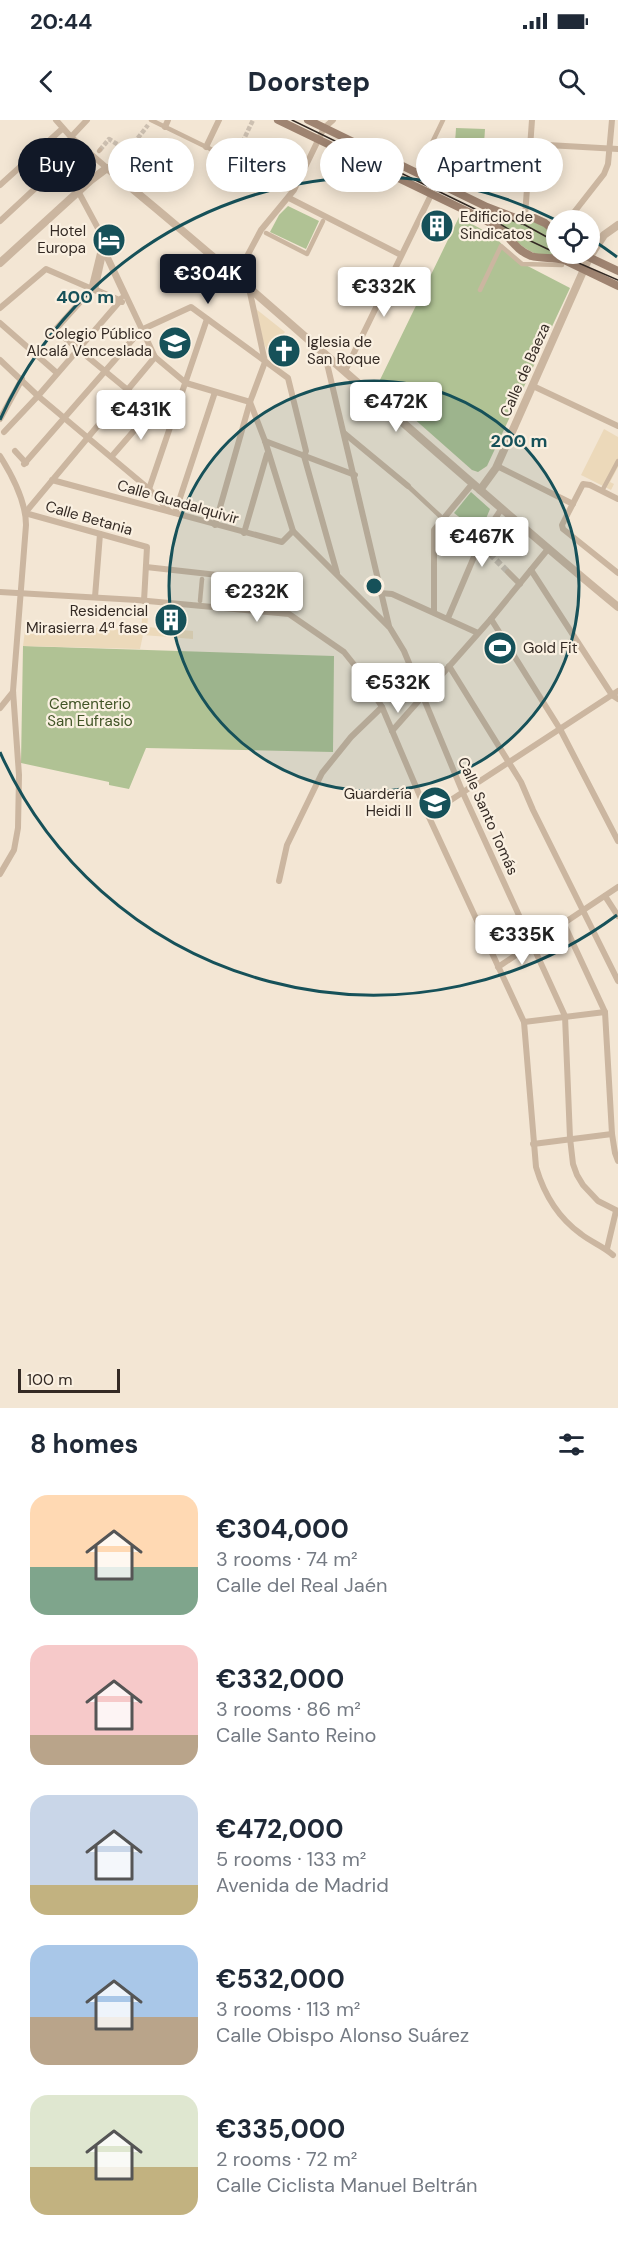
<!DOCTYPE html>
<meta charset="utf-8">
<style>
:root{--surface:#fff;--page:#f2f2f3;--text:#1f2937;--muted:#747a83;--accent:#111827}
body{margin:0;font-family:"DM Sans",sans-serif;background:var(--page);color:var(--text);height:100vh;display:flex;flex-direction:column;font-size:22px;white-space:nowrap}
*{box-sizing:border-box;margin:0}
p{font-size:20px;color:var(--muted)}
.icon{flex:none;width:33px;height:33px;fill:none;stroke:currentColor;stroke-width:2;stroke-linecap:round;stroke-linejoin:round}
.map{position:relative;height:1288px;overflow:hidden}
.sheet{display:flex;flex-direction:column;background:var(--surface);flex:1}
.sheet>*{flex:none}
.banner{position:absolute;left:18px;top:18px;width:582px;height:54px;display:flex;gap:12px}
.fabs{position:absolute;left:546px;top:90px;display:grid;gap:12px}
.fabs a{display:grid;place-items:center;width:54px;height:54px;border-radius:50%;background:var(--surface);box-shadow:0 3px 15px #0003;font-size:30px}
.scale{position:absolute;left:18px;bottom:15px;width:102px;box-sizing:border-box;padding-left:6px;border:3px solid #342a24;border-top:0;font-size:16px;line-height:21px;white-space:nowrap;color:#342a24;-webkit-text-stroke:4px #faf0e1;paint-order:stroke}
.price{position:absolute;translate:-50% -51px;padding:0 14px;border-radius:6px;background:#fff;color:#222;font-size:20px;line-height:39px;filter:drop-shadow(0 2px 3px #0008)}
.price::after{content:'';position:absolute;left:50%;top:36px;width:18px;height:14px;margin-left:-9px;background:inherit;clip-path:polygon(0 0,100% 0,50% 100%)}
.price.on{background:var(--accent);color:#fff}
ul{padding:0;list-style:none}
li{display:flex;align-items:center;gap:18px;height:150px;padding:0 30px}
li span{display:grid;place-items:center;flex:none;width:168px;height:120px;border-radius:18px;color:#555}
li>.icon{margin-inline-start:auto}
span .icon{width:72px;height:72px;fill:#fffc;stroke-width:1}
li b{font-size:26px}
h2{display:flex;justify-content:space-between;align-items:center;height:72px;padding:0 30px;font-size:26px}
.tag{padding:0 21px;border-radius:27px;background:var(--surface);box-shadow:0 3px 15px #0003;font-size:21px;line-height:54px}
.tag.on{background:var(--accent);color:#fff}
.status{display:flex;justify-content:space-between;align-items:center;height:42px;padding:0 30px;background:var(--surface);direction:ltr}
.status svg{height:16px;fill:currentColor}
header{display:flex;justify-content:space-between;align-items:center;height:78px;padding:0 30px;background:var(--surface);font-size:27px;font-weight:700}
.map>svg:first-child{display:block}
.green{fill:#b0c294}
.plaza{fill:#ecd9ba}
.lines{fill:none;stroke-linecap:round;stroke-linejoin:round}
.pedestrian-tunnel{stroke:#cdc0b1;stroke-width:4.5;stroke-dasharray:4.5 2;stroke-linecap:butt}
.minor-tunnel{stroke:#cdc0b1;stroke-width:6;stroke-dasharray:6 3;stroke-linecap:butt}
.pedestrian{stroke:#cbb6a0;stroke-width:4.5}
.minor{stroke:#cbb6a0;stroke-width:6}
.tertiary{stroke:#cbb6a0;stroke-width:8}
.secondary{stroke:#9f8471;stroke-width:8}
.tram{stroke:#342a24;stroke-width:1.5}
.ring{fill:none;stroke:#165159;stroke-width:3}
.labels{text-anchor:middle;stroke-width:4.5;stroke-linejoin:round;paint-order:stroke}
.poi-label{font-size:15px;fill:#342a24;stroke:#faf0e1;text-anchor:end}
.street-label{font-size:15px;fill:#342a24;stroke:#faf0e1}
.park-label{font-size:15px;fill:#415426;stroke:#faf0e1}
.centre{fill:#165159;stroke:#faf0e1;stroke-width:3}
.ring-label{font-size:18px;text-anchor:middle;font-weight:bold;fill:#165159;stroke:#faf0e1;stroke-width:4.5;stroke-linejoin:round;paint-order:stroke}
</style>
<div class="status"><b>20:44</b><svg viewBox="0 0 49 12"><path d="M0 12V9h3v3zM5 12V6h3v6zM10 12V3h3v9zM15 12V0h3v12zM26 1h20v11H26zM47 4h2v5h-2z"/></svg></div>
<header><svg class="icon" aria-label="back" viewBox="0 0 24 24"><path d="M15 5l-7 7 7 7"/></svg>Doorstep<svg class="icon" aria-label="search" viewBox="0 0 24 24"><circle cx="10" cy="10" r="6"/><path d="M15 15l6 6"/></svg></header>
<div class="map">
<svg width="618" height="1288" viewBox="0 0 618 1288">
<rect width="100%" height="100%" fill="#f3e6d4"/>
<g class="green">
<polygon points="456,8 485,9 484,24 455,23"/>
<polygon points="288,86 319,101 306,129 270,112 279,95"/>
<polygon points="459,97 494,116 518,141 570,168 487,346 478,352 472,350 377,266"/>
<path d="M506,98C526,99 542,101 556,117V134L561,135C533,140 520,125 501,107Z"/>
<polygon points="471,372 490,389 480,413 454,393"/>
<polygon points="23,526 334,536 333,632 146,628 129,669 109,665 109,662 21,643"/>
</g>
<g class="plaza">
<polygon points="256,189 285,212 268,233 263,221"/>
<polygon points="604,309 618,317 618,347 610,362 614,364 611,370 581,355"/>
<polygon points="143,488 149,488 147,507 193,511 193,519 143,515 140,529 23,526 26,503 141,511"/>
</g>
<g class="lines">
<g class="pedestrian-tunnel">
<polyline points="100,30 109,19 128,31"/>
<polyline points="234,40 253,0"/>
<polyline points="118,44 148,5"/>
</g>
<polyline class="minor-tunnel" points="490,434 508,452"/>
<g class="pedestrian">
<polyline points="151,0 290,68"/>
<polyline points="99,31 100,30"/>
<polyline points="116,46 118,44"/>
<polyline points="417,54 443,0"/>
<polyline points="266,113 307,134 323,101"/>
<polygon points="104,133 124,176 119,179 96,169"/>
<polyline points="480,170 501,126 522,144 562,145"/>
<polyline points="409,367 440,396"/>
<polyline points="602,371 618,341"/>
<polyline points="200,481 202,459"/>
</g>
<g class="minor">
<polyline points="56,0 71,17 107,48"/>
<polyline points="165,7 168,0"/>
<polyline points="71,17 87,0"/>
<polyline points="530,24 618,29"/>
<polyline points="206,27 219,0"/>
<polyline points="0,65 62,9"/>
<polyline points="78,71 100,112 102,125 155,237 186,263 250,282 265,321 293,411 390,508 404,531 463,673 565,896 570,1018 573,1044 577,1055 583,1065 598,1081 618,1091"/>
<polyline points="289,78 401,135"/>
<polyline points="525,96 532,0"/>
<polyline points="568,100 604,54 608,44 612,0"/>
<polyline points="0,101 41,63 74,20"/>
<polyline points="102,125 91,170 55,210 152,290 174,298"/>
<polyline points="236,157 261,110 294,70 324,8 333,0"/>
<polyline points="249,168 265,242"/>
<polyline points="0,188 46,149 122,182"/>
<polyline points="0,203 57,253"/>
<polyline points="325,235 389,506"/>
<polyline points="0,240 38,276 149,369 169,391"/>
<polyline points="345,251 431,75"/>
<polyline points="533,266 618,306"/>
<polyline points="0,299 22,259"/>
<polyline points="4,312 38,276 120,181"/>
<polyline points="344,313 408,366"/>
<polyline points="265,321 355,355"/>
<polyline points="15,331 26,343"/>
<path d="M0,336C12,355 26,382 26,405L13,571L19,655L18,708L14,730L0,754"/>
<polyline points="112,336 152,290"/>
<polyline points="24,344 141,210 191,187 288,258 306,331 304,336 337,453"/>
<polyline points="497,346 573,384"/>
<polyline points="52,360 282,422 293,411"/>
<polyline points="149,369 207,199"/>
<polyline points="618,379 590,365 583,364 562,405 563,409 618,453"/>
<polyline points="175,393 215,272"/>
<polyline points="215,405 250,282 265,242"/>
<polyline points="244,413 267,334"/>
<polyline points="479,425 490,434"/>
<polyline points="146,447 263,460 260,491"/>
<polyline points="531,450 612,575 618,579"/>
<polyline points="508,452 520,464"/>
<path d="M0,472L137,480L289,494L344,532L360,552L382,587L428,695L524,902L536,1047C544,1074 557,1097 581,1114C591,1122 603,1126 613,1135"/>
<polyline points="380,473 392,474 478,513"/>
<polyline points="95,477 100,414"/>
<polyline points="144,481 147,427 25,393 155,237"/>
<polyline points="434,492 434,410 473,363"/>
<polyline points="448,498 482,418 502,388"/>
<polyline points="491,499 560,609 618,721"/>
<polyline points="449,546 521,662 533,690 618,861"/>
<polyline points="360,552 418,564"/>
<polyline points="0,588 13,572"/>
<polyline points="392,611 491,499 548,429"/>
<polyline points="428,695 618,571"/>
<polyline points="279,761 287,725 322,653 351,617 382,587"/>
<polyline points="605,776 618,796"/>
<polyline points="564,804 605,892 612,1014 615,1033 618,1041"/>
<polyline points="498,847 618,767"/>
<polyline points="524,902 605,892"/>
<polyline points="533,1024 612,1014"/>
<polyline points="607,1129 616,1091"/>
</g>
<g class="tertiary">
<path d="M0,143L91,60L107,48C281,190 444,344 618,487"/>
<polyline points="480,370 496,348 589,138 604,115 618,105"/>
</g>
<g class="secondary">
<path d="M278,0L479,97C487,101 496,105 503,112C512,121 518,131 531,136C542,139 553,137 564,140L618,166"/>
<polyline points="308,0 487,87 513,97 534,98 545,103 556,112"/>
<polyline points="582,134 618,151"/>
</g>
<g class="tram">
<polyline points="292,0 481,92 518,115 556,133"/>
<polyline points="499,96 525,105 556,122"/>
<polyline points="558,134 618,160"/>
</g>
</g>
<circle cx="374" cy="466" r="205" fill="#165159" fill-opacity=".12"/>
<g class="ring">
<circle cx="374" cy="466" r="205"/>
<path d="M617 795A409 409 0 0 1 0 632M0 300A409 409 0 0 1 556 100M591 119A409 409 0 0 1 617 137"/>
</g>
<defs>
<g id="building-disc" transform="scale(1.725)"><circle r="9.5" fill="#165159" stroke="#faf0e1"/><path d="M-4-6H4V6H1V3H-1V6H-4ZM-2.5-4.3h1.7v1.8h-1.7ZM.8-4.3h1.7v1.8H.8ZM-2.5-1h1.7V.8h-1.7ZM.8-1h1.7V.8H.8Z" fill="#fff"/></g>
<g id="hotel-disc" transform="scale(1.725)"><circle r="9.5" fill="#165159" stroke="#faf0e1"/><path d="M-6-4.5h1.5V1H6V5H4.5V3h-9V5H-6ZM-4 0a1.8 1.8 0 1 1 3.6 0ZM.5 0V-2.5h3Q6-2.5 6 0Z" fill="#fff"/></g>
<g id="school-disc" transform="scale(1.725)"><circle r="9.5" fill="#165159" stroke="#faf0e1"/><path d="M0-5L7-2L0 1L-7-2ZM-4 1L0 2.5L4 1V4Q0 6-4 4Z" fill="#fff"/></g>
<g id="church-disc" transform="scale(1.725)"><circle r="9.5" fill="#165159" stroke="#faf0e1"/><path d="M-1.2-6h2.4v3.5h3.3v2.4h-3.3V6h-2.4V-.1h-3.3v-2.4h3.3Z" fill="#fff"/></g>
<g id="stadium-disc" transform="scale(1.725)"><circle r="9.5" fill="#165159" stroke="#faf0e1"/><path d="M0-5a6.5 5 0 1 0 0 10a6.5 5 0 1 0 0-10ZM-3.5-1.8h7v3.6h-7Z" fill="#fff"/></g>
</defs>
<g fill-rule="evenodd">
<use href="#building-disc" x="437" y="106"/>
<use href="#hotel-disc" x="109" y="120"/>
<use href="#school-disc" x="175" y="223"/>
<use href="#church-disc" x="284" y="231"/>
<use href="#building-disc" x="171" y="500"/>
<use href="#stadium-disc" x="500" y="528"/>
<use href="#school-disc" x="435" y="683"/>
</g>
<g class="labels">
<g class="poi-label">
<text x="460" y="102" text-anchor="start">Edificio de<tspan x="460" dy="17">Sindicatos</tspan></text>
<text x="86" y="116">Hotel<tspan x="86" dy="17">Europa</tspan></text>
<text x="152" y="219">Colegio Público<tspan x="152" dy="17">Alcalá Venceslada</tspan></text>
<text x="307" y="227" text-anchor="start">Iglesia de<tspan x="307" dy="17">San Roque</tspan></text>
<text x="148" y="496">Residencial<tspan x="148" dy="17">Mirasierra 4ª fase</tspan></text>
<text x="523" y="533" text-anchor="start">Gold Fit</text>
<text x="412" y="679">Guardería<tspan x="412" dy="17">Heidi II</tspan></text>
</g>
<g class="street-label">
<text transform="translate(525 250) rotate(-66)" y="5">Calle de Baeza</text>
<text transform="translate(178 382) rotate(16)" y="5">Calle Guadalquivir</text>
<text transform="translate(89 398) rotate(16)" y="5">Calle Betania</text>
<text transform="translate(488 696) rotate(66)" y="5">Calle Santo Tomás</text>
</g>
<g class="park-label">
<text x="90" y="589">Cementerio<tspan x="90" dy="17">San Eufrasio</tspan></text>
</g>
</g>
<circle cx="374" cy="466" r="9" class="centre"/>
<g class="ring-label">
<text x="85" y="183">400 m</text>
<text x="519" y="327">200 m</text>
</g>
</svg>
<div class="fabs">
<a><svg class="icon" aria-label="locate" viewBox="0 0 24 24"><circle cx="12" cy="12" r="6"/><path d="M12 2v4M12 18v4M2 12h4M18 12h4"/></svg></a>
</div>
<div class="scale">100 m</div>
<b class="price on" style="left:208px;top:185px">€304K</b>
<b class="price" style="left:384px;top:198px">€332K</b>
<b class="price" style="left:396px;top:313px">€472K</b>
<b class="price" style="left:141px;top:321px">€431K</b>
<b class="price" style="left:482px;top:448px">€467K</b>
<b class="price" style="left:257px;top:503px">€232K</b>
<b class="price" style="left:398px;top:594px">€532K</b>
<b class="price" style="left:522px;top:846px">€335K</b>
<div class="banner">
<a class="tag on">Buy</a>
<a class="tag">Rent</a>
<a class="tag">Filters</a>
<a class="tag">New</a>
<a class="tag">Apartment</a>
</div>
</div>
<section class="sheet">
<h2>8 homes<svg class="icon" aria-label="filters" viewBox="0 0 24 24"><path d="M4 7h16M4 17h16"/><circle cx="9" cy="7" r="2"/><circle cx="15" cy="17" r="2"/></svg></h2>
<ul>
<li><span style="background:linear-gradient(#ffd9b3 60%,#7fa58c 0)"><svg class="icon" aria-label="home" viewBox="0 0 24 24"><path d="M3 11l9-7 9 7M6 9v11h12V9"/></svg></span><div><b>€304,000</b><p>3 rooms · 74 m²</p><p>Calle del Real Jaén</p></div></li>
<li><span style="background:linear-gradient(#f6c9c9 75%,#b9a48a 0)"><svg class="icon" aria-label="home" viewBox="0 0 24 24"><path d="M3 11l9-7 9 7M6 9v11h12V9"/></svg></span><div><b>€332,000</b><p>3 rooms · 86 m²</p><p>Calle Santo Reino</p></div></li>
<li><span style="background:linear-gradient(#c9d6e8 75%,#c2b280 0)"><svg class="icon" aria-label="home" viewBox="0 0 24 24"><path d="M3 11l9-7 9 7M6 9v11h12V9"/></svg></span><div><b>€472,000</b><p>5 rooms · 133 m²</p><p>Avenida de Madrid</p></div></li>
<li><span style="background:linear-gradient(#a9c7e8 60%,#b9a48a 0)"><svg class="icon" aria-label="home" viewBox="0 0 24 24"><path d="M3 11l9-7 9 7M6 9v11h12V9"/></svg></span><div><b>€532,000</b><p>3 rooms · 113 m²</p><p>Calle Obispo Alonso Suárez</p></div></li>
<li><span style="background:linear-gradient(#dfe7d0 60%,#c2b280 0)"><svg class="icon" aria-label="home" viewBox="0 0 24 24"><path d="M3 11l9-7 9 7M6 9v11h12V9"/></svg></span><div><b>€335,000</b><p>2 rooms · 72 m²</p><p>Calle Ciclista Manuel Beltrán</p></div></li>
</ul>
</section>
